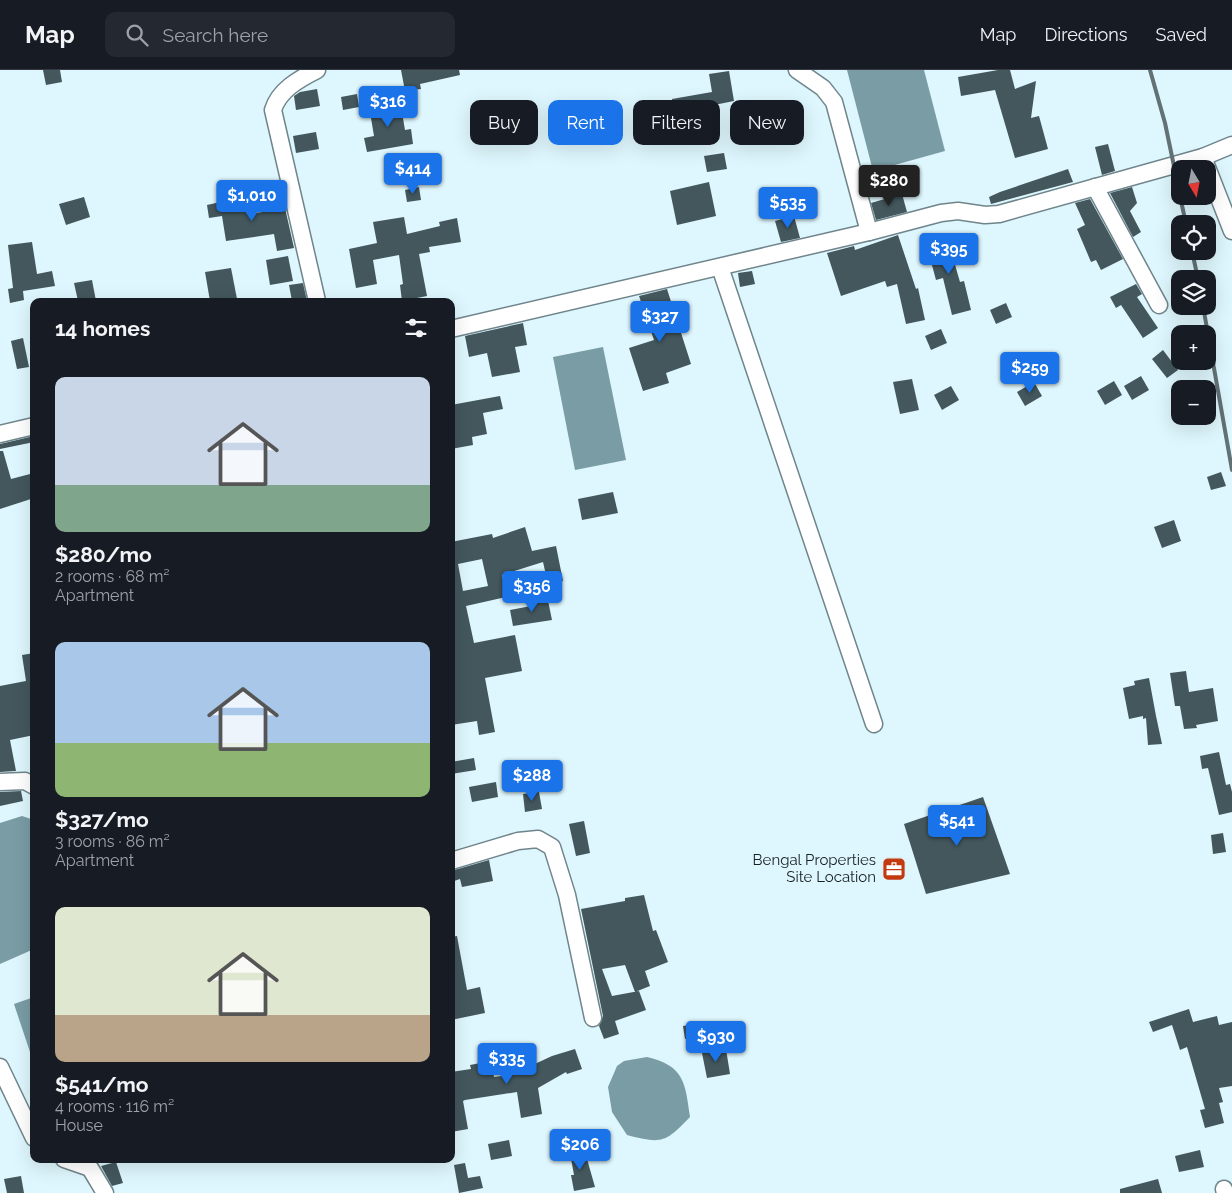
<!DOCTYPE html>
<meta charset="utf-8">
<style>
:root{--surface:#171b24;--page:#242831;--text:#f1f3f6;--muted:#9ea1a6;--line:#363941;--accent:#1a73e8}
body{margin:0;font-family:Raleway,sans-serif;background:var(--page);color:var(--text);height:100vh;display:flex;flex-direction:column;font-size:19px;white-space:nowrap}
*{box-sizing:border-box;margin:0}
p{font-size:16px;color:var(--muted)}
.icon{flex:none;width:28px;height:28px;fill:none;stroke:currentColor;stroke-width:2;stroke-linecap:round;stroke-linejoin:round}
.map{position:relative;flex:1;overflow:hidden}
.sheet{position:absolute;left:30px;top:228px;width:425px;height:865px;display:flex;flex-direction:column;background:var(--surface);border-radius:10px;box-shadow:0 5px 20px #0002}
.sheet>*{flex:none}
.banner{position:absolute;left:470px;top:30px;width:475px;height:45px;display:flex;gap:10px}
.needle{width:32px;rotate:170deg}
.controls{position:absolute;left:1171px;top:90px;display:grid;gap:10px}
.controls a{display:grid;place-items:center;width:45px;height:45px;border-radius:10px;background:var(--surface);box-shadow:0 5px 20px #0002;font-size:25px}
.price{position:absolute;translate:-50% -42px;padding:0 11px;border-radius:5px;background:var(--accent);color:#fff;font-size:16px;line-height:32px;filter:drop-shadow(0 1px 2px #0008)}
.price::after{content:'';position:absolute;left:50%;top:30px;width:15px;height:11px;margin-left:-8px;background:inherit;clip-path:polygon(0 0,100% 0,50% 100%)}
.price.active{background:#222;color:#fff}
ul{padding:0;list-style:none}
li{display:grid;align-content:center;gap:10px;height:265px;padding:0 25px}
li span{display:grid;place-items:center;height:155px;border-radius:10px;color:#555}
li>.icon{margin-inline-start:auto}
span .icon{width:90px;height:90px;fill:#fffc;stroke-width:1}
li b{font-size:21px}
h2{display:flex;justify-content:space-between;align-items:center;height:60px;padding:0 25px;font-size:21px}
.pill{padding:0 18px;border-radius:10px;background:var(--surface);box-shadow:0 5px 20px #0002;font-size:18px;line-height:45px}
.pill.active{background:var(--accent);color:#fff}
header{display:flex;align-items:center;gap:30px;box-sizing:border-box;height:70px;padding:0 25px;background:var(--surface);border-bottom:1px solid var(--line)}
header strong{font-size:24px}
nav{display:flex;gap:28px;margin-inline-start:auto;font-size:18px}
.search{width:350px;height:45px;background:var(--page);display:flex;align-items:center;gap:12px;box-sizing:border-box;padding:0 18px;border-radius:10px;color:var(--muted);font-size:19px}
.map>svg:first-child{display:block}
.water{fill:#799ca5}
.building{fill:#43575d;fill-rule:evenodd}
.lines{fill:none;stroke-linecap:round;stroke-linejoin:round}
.minor-casing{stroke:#6f858b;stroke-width:19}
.minor{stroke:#fff;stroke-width:16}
.rail{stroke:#627174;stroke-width:4}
.labels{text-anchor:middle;stroke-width:5;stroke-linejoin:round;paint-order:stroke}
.poi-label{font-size:15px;fill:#182123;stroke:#def6fd;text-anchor:end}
</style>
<header>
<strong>Map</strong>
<div class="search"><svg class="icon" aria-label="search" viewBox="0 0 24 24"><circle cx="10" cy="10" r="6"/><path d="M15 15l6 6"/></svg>Search here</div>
<nav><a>Map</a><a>Directions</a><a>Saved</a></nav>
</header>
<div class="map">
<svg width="1232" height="1123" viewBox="0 0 1232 1123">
<rect width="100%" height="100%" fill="#def6fd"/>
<g class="water">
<polygon points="847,0 924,0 945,81 873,101"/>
<polygon points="603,277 626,390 575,400 553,287"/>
<polygon points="22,746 34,750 34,879 0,894 0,753"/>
<polygon points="34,927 34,994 14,934"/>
<path d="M647,987C685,996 685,1013 690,1047C665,1073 662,1074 627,1065L612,1042L608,1017L617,996L624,991Z"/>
</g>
<g class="building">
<polygon points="43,0 60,0 62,12 46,15"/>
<polygon points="401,0 459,0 460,5 420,14 421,19 405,21"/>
<polygon points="998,0 1010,0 1015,19 1036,11 1031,48 1039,46 1048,79 1015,88 995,20 961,26 958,7"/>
<polygon points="729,1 734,31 714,35 715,39 674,46 672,29 712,22 709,4"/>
<polygon points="317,19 320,36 296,40 294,26 300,22"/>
<polygon points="357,24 359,37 343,40 341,27"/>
<polygon points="400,31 405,60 411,59 413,74 367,82 364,68 374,66 369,36"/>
<polygon points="316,62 319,79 296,83 293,66"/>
<polygon points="1108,74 1115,101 1102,105 1095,77"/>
<polygon points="724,83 727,99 707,102 704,86"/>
<polygon points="1068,99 1073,112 991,134 989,127 1000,122"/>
<polygon points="709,112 716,146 677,155 670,121"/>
<polygon points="419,117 421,130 407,132 405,120"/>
<polygon points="1132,117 1137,133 1130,141 1141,162 1133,167 1110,123"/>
<polygon points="902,124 907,142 876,150 871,133"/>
<polygon points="247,126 251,144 285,138 294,178 277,181 274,164 226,171 222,146 209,148 207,135"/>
<polygon points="84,127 90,147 66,155 59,134"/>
<polygon points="1090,129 1123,189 1101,200 1096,190 1091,192 1077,159 1085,155 1075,133"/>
<polygon points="794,146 800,168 781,172 775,151"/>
<polygon points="404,147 407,164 440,156 439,152 457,148 461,172 429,177 430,182 419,184 427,226 402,231 400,215 403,214 399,185 373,190 377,214 356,218 349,179 377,173 373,152"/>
<polygon points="898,165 916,219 918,218 925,250 906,254 897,214 887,217 885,211 841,226 827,183 854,176 855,180"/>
<polygon points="947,167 960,212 964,211 971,240 952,245 943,208 936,210 926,173"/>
<polygon points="32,172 37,204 52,201 55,216 23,221 24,230 10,233 8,219 13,218 8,175"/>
<polygon points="288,186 293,211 270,215 266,190"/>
<polygon points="231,198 237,229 210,231 205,202"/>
<polygon points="752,201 755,214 740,217 738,203"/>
<polygon points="92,210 96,231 78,231 74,213"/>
<polygon points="303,213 307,231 292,231 289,215"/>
<polygon points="1136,214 1142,224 1137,227 1158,258 1143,268 1121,235 1116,238 1110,227"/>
<polygon points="667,219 691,294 666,303 669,313 643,321 629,278 654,270 639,226"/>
<polygon points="1006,233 1012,247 996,254 990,240"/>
<polygon points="523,253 527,275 515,277 520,302 492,307 487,283 469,287 465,266"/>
<polygon points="941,259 947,273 931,280 925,266"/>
<polygon points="23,268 29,297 17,299 11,271"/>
<polygon points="1163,280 1178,300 1167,308 1152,289"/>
<polygon points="1141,306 1149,320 1132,330 1124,316"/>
<polygon points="912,309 919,340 900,344 893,312"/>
<polygon points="1114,311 1122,325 1105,335 1097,321"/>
<polygon points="1034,312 1042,326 1025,336 1017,322"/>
<polygon points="951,316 959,330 942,340 934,325"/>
<polygon points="500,326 503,339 483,343 487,364 472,367 473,375 451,379 451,335"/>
<polygon points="34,366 34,372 0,379 0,374"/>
<polygon points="0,381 3,381 11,409 34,403 34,428 0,439"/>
<polygon points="1221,402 1226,416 1211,420 1207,407"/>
<polygon points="613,422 618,443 582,450 578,429"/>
<polygon points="1174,450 1181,471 1162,478 1154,457"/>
<path d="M525,457L532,481L556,476L563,511L548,514L543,492L502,505L506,527L466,536L474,573L515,565L522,601L485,608L495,662L479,665L477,651L451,655V472L492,464L493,468ZM482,489L488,516L463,521L458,494Z"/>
<polygon points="547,526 552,550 513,556 510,540 531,536 530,530"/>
<polygon points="34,583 34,665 10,670 16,701 0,702 0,616 26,611 22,585"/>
<polygon points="1186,601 1189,622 1213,618 1218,651 1196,655 1197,658 1184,659 1180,636 1175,636 1170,603"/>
<polygon points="1149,608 1156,646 1162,674 1148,675 1146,648 1143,649 1143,646 1129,649 1123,618 1135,615 1134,611"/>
<polygon points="1219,682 1226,715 1230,714 1232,722 1232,742 1219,745 1208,698 1202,699 1200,686"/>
<polygon points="474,688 476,700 451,704 451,692"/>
<polygon points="496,712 498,727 472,732 469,717"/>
<polygon points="21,721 23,731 0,736 0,722"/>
<polygon points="539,722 542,739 525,742 523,724"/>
<polygon points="983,727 1010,804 926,824 904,754"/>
<polygon points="584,751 590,783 576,786 569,754"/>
<polygon points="1223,763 1226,782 1213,784 1211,765"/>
<polygon points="489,790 493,811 462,817 460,809 451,812 451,801"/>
<polygon points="644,825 653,861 656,860 668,892 645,901 650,916 635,922 625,895 602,899 612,926 639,921 646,940 615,951 619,964 604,969 599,956 603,946 581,839 625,831 625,828"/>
<polygon points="457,866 467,920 480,917 485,943 451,950 451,867"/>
<polygon points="1189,939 1193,952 1217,946 1219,955 1232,952 1232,1016 1219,1018 1223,1032 1219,1033 1224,1053 1205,1058 1200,1040 1205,1039 1187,977 1180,980 1172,955 1153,962 1149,952"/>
<polygon points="702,953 705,966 685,969 683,956"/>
<polygon points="575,979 582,999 567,1004 566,1002 538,1018 542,1044 521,1048 517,1022 465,1030 463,1031 468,1059 451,1062 451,1002 471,999 470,995 491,991 494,1007 511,1005 552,986"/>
<polygon points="726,979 730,1004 707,1008 702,983"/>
<polygon points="509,1070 512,1086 491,1090 488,1074"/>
<polygon points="573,1071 582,1091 587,1089 595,1117 574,1121 571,1105 574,1105 568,1072"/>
<polygon points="1200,1080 1204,1097 1179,1102 1175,1086"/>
<polygon points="116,1092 123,1113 112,1116 101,1096"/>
<polygon points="465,1093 468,1108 480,1106 483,1118 459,1123 454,1095"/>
<polygon points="21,1106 24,1123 7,1123 4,1109"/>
<polygon points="1158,1109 1162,1123 1120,1123 1120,1119"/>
</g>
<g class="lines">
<g class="minor-casing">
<g id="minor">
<path d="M317,0C299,9 279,20 273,40L317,231"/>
<polyline points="797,0 823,18 834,32 869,162"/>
<polyline points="1203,87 1232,161"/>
<polyline points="1095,117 1159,235"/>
<polyline points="720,197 874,654"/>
<polyline points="451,259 869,162 941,143 958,141 985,145 999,144 1203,87 1232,75"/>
<polyline points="0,364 34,356"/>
<polyline points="0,712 25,711 34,716"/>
<polyline points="451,791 518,771 538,769 552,777 567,825 593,948"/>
<polyline points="0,997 34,1068"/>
<polyline points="64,1089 90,1098 105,1123"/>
<polyline points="1224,1119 1225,1123"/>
</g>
</g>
<use href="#minor" class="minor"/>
<g class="rail">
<polyline points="1150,0 1165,53 1180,125"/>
<polyline points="1180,126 1186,154"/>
<polyline points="1192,181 1198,209"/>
<polyline points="1203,236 1232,400"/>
</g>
</g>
<defs>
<g id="office-square" transform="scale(1.25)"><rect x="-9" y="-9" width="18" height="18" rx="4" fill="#c33a10" stroke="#def6fd"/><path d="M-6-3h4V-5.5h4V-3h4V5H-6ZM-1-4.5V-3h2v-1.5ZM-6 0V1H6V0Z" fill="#fff"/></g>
</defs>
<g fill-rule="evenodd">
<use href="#office-square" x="894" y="799"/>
</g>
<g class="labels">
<g class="poi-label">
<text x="876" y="795">Bengal Properties<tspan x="876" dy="17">Site Location</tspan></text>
</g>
</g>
</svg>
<div class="controls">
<a><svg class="needle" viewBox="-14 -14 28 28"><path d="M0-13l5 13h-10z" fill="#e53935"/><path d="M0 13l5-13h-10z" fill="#9ea1a6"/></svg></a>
<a><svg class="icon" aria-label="locate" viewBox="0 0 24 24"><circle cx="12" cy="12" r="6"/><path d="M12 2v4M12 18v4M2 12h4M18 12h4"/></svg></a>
<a><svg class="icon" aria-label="layers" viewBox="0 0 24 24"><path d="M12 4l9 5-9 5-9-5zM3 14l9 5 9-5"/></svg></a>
<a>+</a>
<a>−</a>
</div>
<b class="price" style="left:388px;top:58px">$316</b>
<b class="price" style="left:413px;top:125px">$414</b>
<b class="price active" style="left:889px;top:137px">$280</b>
<b class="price" style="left:252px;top:152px">$1,010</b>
<b class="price" style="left:788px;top:159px">$535</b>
<b class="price" style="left:949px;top:205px">$395</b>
<b class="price" style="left:660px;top:273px">$327</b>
<b class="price" style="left:1030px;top:324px">$259</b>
<b class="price" style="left:532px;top:543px">$356</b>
<b class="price" style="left:532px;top:732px">$288</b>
<b class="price" style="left:957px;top:777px">$541</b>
<b class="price" style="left:716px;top:993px">$930</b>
<b class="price" style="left:507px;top:1015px">$335</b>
<b class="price" style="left:580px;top:1101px">$206</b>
<div class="banner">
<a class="pill">Buy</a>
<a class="pill active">Rent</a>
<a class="pill">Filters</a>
<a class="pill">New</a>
</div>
<section class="sheet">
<h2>14 homes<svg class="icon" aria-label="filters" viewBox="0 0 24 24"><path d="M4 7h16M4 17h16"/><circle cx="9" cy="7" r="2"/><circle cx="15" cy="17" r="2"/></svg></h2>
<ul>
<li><span style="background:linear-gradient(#c9d6e8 70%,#7fa58c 0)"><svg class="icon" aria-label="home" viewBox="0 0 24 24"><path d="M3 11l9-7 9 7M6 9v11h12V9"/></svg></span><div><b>$280/mo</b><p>2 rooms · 68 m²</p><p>Apartment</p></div></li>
<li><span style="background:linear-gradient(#a9c7e8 65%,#8fb573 0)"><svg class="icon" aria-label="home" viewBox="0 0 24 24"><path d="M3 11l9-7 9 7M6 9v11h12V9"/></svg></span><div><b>$327/mo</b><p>3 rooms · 86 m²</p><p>Apartment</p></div></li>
<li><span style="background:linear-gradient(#dfe7d0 70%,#b9a48a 0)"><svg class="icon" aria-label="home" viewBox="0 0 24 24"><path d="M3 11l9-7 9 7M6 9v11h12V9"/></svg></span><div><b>$541/mo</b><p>4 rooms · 116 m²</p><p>House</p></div></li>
</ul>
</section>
</div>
